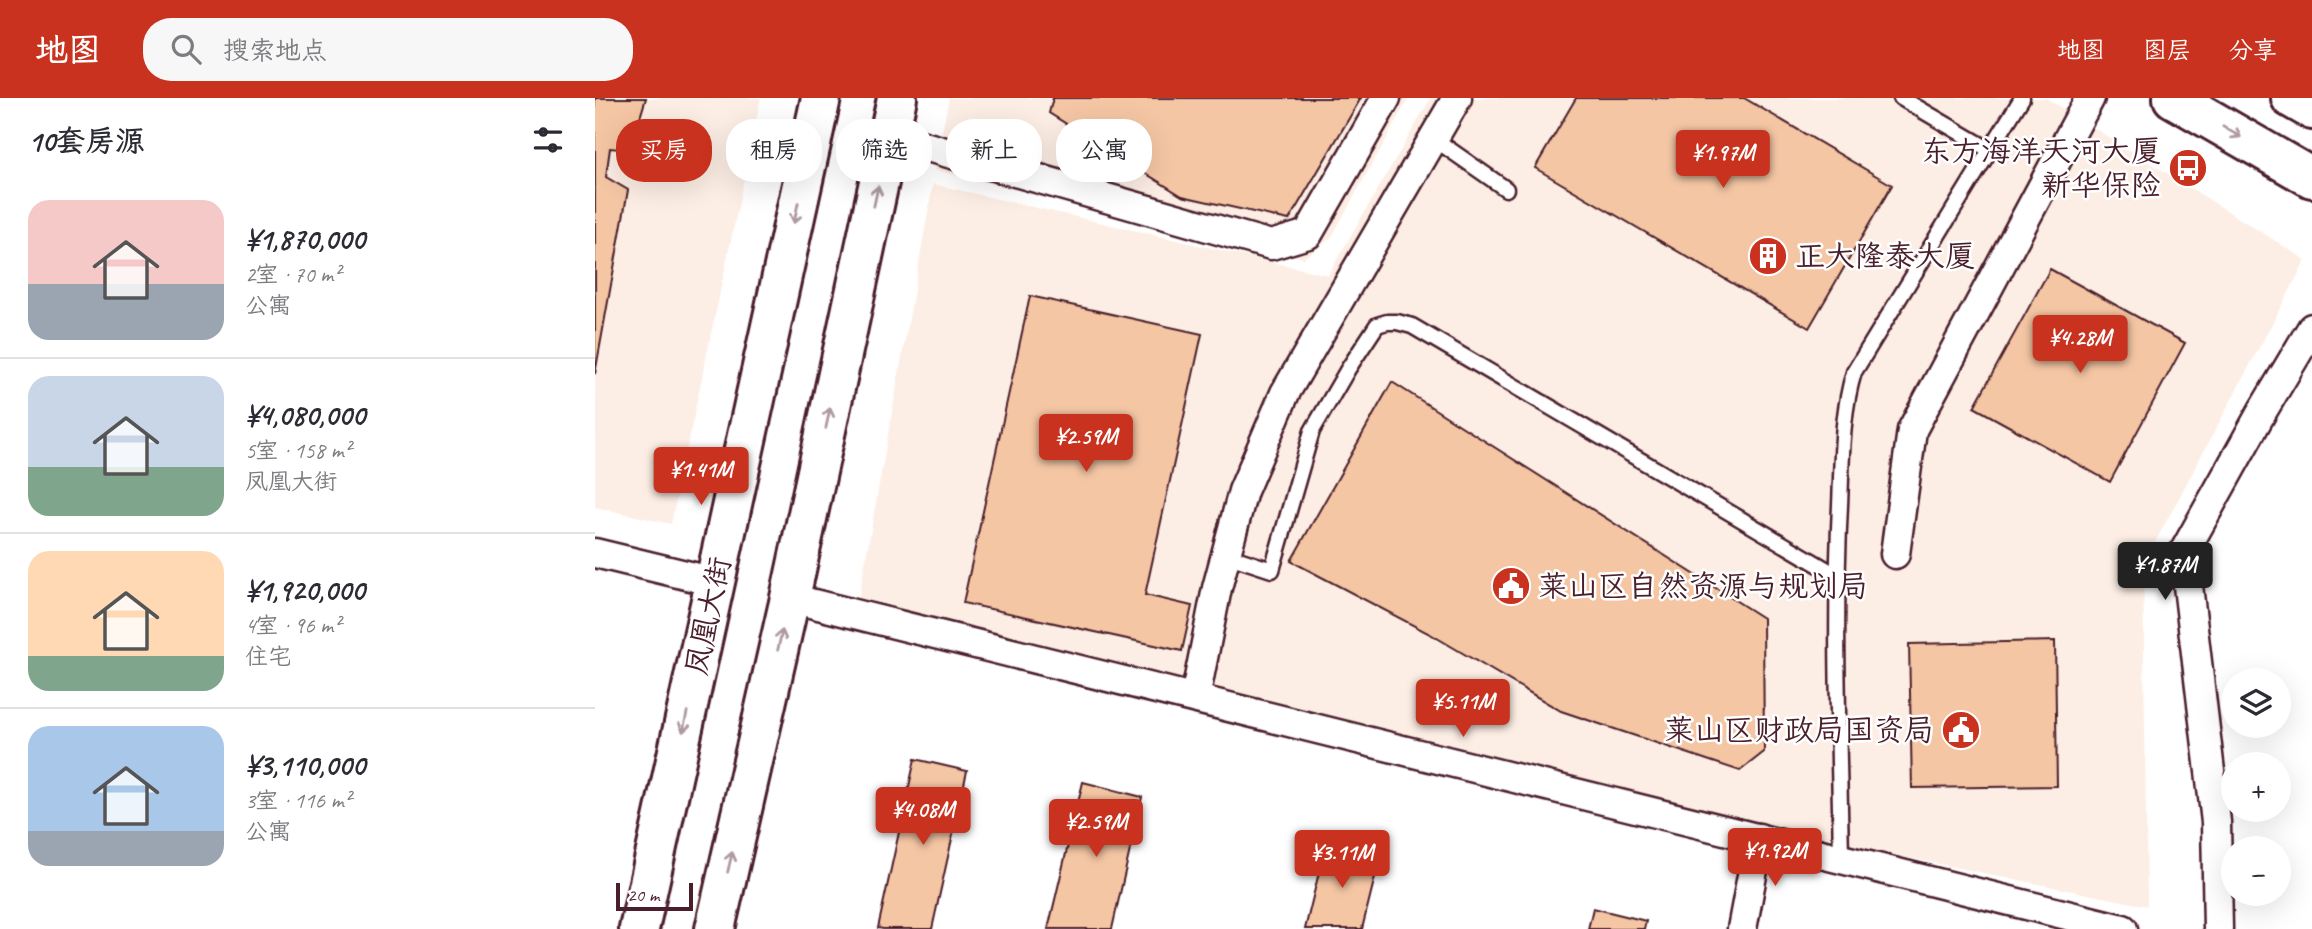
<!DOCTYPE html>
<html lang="zh">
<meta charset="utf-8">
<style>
:root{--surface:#fff;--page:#f7f7f7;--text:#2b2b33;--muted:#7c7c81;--line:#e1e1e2;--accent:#c8321e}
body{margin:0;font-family:Caveat,"LXGW WenKai TC",sans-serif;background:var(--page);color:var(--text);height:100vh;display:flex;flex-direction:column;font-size:26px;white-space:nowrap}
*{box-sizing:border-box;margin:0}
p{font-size:23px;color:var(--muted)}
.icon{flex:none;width:38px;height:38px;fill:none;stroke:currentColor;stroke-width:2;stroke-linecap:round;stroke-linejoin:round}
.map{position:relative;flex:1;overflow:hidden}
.side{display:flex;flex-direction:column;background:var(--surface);width:595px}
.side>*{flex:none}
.guide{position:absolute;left:21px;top:21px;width:665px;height:63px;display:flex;gap:14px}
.fabs{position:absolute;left:1626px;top:570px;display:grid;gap:14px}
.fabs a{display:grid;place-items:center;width:70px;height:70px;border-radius:50%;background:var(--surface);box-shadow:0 7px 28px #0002;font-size:35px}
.scale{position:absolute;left:21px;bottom:18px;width:77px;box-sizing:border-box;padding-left:7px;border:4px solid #4a1f2b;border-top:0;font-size:19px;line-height:24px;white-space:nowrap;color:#4a1f2b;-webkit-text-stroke:5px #fff;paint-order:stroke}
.price{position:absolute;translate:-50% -60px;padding:0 16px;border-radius:7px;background:var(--accent);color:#fff;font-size:23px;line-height:46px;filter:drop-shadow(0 2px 4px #0008)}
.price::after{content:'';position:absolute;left:50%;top:42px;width:21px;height:16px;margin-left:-10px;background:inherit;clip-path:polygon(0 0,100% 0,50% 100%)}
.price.current{background:#222;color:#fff}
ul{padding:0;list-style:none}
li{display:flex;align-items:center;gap:21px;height:175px;padding:0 28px}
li+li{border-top:2px solid var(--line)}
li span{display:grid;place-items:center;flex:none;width:196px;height:140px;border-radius:21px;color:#555}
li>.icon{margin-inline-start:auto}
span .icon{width:84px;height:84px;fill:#fffc;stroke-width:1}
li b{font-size:30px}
h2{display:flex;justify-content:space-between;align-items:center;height:84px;padding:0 28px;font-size:30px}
.pill{padding:0 24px;border-radius:28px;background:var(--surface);box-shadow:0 7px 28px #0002;font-size:24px;line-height:63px}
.pill.current{background:var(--accent);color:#fff}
header{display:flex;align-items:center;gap:42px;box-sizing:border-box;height:98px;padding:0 35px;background:var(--accent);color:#fff}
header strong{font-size:33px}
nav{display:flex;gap:38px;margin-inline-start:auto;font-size:24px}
.search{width:490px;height:63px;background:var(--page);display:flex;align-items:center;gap:18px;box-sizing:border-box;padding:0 24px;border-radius:28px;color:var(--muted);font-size:26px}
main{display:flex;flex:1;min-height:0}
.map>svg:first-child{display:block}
.built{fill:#fceee4}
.building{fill:#f4c6a4;stroke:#4a1f2b;stroke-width:2}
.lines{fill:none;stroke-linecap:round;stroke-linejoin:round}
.lane-casing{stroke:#4a1f2b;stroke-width:19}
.street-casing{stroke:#4a1f2b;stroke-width:33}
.secondary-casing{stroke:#4a1f2b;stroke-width:44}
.primary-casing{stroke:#4a1f2b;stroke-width:44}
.lane{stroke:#fff;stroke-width:14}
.street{stroke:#fff;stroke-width:28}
.secondary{stroke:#fff;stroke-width:38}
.primary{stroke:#fff;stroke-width:38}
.oneway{stroke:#ae9aa0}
.labels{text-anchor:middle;stroke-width:5;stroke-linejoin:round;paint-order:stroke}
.poi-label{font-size:30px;fill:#4a1f2b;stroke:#fff;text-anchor:end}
.street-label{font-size:30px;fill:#4a1f2b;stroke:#fff}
</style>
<header>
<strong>地图</strong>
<div class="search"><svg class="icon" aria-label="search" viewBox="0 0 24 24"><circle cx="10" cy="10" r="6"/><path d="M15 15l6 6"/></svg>搜索地点</div>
<nav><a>地图</a><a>图层</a><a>分享</a></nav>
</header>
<main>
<section class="side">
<h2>10套房源<svg class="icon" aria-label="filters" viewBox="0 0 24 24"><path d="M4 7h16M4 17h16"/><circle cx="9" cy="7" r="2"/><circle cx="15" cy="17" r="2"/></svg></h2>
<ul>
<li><span style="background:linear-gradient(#f6c9c9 60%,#9aa5b1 0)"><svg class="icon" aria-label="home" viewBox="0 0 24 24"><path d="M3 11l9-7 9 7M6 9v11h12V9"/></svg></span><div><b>¥1,870,000</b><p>2室 · 70 m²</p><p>公寓</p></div></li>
<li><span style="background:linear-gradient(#c9d6e8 65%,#7fa58c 0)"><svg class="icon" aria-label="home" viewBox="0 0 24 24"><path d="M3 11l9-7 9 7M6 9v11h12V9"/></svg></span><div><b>¥4,080,000</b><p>5室 · 158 m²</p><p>凤凰大街</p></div></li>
<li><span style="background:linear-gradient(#ffd9b3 75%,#7fa58c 0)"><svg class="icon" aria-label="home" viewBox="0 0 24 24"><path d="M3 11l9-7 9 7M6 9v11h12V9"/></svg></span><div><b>¥1,920,000</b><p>4室 · 96 m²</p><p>住宅</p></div></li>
<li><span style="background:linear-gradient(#a9c7e8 75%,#9aa5b1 0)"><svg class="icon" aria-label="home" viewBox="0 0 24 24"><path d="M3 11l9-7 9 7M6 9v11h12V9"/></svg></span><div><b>¥3,110,000</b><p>3室 · 116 m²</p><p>公寓</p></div></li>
</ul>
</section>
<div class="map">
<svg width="1717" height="831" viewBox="0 0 1717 831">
<rect width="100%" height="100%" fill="#fff"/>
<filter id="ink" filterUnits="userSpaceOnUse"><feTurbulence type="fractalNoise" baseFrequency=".0143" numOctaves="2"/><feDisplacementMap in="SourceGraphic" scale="14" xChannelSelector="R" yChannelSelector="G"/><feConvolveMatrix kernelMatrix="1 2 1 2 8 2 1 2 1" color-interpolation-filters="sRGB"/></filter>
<g filter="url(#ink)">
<g class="built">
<polygon points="0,0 166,0 76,426 0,409"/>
<polygon points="354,0 814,0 736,140 709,160 339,72"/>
<polygon points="836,0 1451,0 1711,162 1548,467 1552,808 1304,758 262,510 338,86 733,177"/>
</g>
<g class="building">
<polygon points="0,0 51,0 35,52 15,50 11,79 33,92 0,276"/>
<polygon points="458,0 766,0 694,122 587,98 454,15"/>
<polygon points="981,0 1149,0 1297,87 1214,230 940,70"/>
<polygon points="1455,171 1590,245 1515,384 1379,309"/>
<polygon points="435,198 607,236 550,497 597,508 587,553 368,505"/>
<polygon points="797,284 1168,520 1169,654 1145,673 966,613 837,537 696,463"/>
<polygon points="1460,543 1462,688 1317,690 1314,546"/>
<polygon points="320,661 372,673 337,831 288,831 283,830"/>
<polygon points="488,684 547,699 517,831 453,831"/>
<polygon points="731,746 785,759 767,831 710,831"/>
<polygon points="998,810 1051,823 1049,831 993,831"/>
</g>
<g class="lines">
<g class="lane-casing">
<g id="lane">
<polyline points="1306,0 1395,52"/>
<polyline points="838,40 911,91"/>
<polyline points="631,457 677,472 717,333 753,271 782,227 792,224 802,224 817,228 1241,477"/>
<path d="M1246,760C1244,643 1239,525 1245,407C1247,363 1246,317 1259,274L1427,0"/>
</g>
</g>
<g class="street-casing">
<g id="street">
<polyline points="294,38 676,147 713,136 791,0"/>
<polyline points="0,455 120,484"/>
<polyline points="1300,456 1317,332 1495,0"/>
<polyline points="195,500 1528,831"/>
<polyline points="600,600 622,490 648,393 690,295 862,0"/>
<polyline points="1147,831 1164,740"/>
<polyline points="1623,831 1621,724 1589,454 1668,312 1717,230"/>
</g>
</g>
<g class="secondary-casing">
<g id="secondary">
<polyline points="44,831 226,0"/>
<polyline points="120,831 195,500 302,0"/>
</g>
</g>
<g class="primary-casing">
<g id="primary">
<polyline points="1578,0 1717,80"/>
<polyline points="1696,0 1717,12"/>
</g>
</g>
<use href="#lane" class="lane"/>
<use href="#street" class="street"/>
<use href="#secondary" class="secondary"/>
<use href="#primary" class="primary"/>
</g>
<defs><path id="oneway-shaft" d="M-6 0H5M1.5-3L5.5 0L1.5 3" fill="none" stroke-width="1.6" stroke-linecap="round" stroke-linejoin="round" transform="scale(1.75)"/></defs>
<g class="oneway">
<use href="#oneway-shaft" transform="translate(1637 34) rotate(30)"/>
<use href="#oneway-shaft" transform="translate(281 98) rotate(-78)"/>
<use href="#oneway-shaft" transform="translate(201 115) rotate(102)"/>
<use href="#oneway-shaft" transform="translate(233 320) rotate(-78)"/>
<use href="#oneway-shaft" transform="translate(185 542) rotate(-77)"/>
<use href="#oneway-shaft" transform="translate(90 624) rotate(102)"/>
<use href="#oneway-shaft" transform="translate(135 764) rotate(-77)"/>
</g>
</g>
<defs>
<g id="bus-disc" transform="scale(2.0125)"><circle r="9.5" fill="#c8321e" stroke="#fff"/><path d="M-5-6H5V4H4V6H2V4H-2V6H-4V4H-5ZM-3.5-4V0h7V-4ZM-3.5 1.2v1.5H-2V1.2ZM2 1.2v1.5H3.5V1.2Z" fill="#fff"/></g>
<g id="building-disc" transform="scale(2.0125)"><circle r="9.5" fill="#c8321e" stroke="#fff"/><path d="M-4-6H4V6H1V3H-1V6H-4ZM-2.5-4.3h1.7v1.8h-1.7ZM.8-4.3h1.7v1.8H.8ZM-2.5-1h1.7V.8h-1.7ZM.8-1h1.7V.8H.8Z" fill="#fff"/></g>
<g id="civic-disc" transform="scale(2.0125)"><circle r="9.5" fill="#c8321e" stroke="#fff"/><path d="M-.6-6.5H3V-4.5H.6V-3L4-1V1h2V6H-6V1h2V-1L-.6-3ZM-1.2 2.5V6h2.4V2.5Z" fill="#fff"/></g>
</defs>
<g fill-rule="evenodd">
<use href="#bus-disc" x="1593" y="70"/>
<use href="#building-disc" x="1173" y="158"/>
<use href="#civic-disc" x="916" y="488"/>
<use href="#civic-disc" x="1366" y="632"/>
</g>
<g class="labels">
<g class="poi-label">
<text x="1566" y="63">东方海洋天河大厦<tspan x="1566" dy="34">新华保险</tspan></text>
<text x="1200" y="168" text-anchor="start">正大隆泰大厦</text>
<text x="943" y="498" text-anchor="start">莱山区自然资源与规划局</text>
<text x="1339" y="642">莱山区财政局国资局</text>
</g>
<g class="street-label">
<text transform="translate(113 518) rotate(-78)" y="10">凤凰大街</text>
</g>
</g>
</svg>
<div class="fabs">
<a><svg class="icon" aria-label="layers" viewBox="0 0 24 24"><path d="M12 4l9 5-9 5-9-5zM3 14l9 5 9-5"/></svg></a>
<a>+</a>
<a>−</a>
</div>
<div class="scale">20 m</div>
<b class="price" style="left:1128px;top:92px">¥1.97M</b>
<b class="price" style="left:1485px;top:277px">¥4.28M</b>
<b class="price" style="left:491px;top:376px">¥2.59M</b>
<b class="price" style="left:106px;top:409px">¥1.41M</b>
<b class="price current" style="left:1570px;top:504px">¥1.87M</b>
<b class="price" style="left:868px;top:641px">¥5.11M</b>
<b class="price" style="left:328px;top:749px">¥4.08M</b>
<b class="price" style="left:501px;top:761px">¥2.59M</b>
<b class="price" style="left:1180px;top:790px">¥1.92M</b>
<b class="price" style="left:747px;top:792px">¥3.11M</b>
<div class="guide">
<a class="pill current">买房</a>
<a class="pill">租房</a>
<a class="pill">筛选</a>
<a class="pill">新上</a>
<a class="pill">公寓</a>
</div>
</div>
</main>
